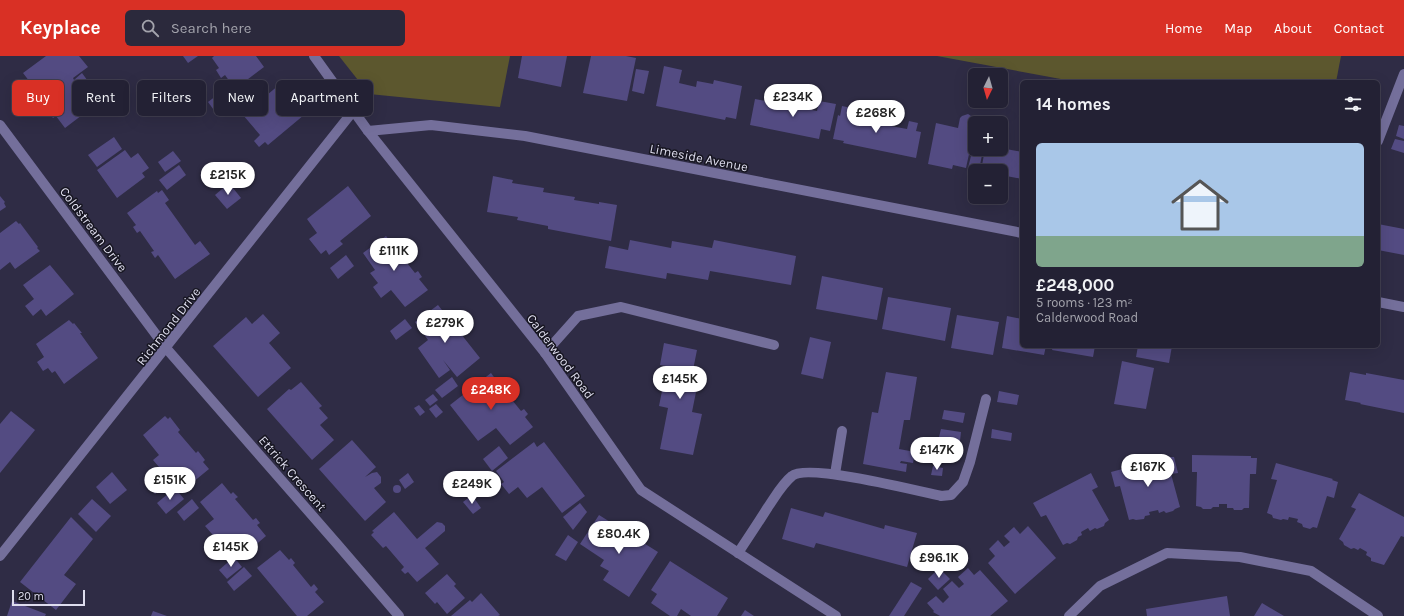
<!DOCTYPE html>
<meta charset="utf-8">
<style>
:root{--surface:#232134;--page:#2b293c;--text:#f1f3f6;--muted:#a3a3ac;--line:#403e4f;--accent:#d93025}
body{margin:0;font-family:Karla,sans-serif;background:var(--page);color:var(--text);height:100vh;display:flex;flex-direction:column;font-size:15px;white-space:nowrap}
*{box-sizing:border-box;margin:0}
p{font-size:13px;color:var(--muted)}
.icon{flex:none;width:22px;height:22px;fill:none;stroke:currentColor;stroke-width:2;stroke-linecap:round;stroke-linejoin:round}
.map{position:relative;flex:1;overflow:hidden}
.panel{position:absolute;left:1020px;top:24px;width:360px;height:268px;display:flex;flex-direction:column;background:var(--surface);border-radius:6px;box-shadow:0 4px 16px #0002,0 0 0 1px var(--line)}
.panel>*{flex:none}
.hud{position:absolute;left:12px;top:24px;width:380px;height:36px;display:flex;gap:8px}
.needle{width:26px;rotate:185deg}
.controls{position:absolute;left:968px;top:12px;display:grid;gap:8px}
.controls a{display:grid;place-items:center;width:40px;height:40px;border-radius:6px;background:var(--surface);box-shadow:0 4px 16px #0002,0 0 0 1px var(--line);font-size:20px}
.scale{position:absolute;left:12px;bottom:10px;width:73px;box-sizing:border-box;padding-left:4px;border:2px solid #deddee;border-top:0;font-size:11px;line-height:14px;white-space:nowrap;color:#deddee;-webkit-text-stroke:3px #171621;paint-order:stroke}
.price{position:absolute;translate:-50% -34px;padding:0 9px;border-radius:14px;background:#fff;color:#222;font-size:13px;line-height:26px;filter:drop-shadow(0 1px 2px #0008)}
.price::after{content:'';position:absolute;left:50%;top:24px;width:12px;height:9px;margin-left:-6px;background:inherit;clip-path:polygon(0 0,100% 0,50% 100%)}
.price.on{background:var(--accent);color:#fff}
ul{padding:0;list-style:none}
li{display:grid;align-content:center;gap:8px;height:212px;padding:0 16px}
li+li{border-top:1px solid var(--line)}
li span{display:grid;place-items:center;height:124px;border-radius:6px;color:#555}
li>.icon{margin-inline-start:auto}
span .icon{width:72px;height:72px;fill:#fffc;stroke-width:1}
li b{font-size:17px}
h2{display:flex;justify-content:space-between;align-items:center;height:48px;padding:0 16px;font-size:17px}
.pill{padding:0 14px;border-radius:6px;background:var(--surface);box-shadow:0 4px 16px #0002,0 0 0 1px var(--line);font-size:14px;line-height:36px}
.pill.on{background:var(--accent);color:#fff}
header{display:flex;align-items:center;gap:24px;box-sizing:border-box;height:56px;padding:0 20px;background:var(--accent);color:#fff}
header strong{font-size:19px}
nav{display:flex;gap:22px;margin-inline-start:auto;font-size:14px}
.search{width:280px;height:36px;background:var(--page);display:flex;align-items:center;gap:10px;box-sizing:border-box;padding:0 14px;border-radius:6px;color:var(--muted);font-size:15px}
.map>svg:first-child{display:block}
.green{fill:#5c572e}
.building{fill:#534b82}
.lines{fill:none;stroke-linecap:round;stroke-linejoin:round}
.minor{stroke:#746f9b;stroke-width:10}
.labels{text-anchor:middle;stroke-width:3;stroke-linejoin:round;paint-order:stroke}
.street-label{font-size:13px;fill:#deddee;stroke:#171621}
</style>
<header>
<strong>Keyplace</strong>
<div class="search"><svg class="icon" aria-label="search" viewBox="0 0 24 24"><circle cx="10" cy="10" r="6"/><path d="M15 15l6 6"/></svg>Search here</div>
<nav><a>Home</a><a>Map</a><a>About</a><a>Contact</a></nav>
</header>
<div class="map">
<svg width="1404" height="560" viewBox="0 0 1404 560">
<rect width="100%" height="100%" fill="#2f2c45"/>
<g class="green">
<polygon points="339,0 510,0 500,51 369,38"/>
<polygon points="937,0 1341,0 1336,26 1077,26"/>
</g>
<g class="building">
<polygon points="46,0 79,0 88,11 73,22 74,24 82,17 90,28 82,34 94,50 65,72 56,60 53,62 49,57 52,55 37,36 34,38 30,32 33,30 23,17"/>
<polygon points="183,0 198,0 188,7"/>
<polygon points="214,0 256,0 264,11 235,33 225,19 221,22 216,14 219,12 212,2"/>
<polygon points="522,0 567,0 561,31 518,22"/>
<polygon points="591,0 626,0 636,2 627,45 583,37"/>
<polygon points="664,10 682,14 679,27 696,31 697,25 713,28 714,24 742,30 736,63 726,61 725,64 656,50"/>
<polygon points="636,13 649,15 644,38 632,35"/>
<polygon points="117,29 123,37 105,51 98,43"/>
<polygon points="279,29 304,59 268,89 265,86 259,91 254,85 260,79 243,59"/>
<polygon points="225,33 233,44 216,57 208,46"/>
<polygon points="755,43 817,55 819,45 836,48 830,75 821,73 819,83 750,69"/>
<polygon points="842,50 871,56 869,66 907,73 909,65 918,67 916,75 921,76 916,102 843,87 844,85 833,83 838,59 840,60"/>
<polygon points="968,58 971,60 974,65 972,75 974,75 966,112 953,109 952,113 928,108 936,67 958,72 960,62 962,60"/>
<polygon points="1399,69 1404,70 1404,83 1396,80"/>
<polygon points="114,81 122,93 97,111 88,99"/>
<polygon points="1395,83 1404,85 1404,97 1391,93"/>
<polygon points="973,92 983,94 979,114 968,112"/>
<polygon points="1001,92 1022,96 1022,123 1001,119 1001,115 981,115 985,93"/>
<polygon points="125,94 131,102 138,97 149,112 142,117 145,121 117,142 97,114"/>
<polygon points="173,95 181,105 165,116 158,106"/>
<polygon points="179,109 186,119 167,134 159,124"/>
<polygon points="493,120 513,124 512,127 544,132 543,136 575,141 574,144 599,148 599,146 617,149 611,185 548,173 548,170 517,164 518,161 487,156"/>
<polygon points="229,127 241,142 227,153 215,139"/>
<polygon points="348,130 371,160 340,185 343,188 329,199 326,194 321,198 309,183 317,177 307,163"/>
<polygon points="162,134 169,144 165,147 195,189 200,185 210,198 175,223 158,199 155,202 151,196 154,195 140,175 137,177 133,171 136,169 127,157 157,135 158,137"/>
<polygon points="0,140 5,146 4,147 6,151 0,155"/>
<polygon points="16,165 19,168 20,167 38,191 37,192 40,195 15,213 10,206 0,214 0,177"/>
<polygon points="1378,168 1404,173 1404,199 1378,194"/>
<polygon points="386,180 392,188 397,185 403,193 399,197 415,217 418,215 422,221 419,223 428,234 405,251 391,234 381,242 373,231 378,227 370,217 375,214 363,197"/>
<polygon points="630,184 671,192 672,185 712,192 714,184 796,200 791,229 710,215 708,224 667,217 666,223 605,212 609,190 628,194"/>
<polygon points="346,199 354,210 338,223 330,212"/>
<polygon points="50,209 74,238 46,260 41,253 33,260 25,250 34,243 23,229"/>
<polygon points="822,220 883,232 877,264 816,253"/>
<polygon points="888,241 951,252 945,285 882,273"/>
<polygon points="438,249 480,302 457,321 443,304 450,314 439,322 418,292 428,284 415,266"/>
<polygon points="263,258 280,277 269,287 291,312 258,341 213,290 246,261 252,268"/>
<polygon points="957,259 999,266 993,299 951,292"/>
<polygon points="1007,260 1022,263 1022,290 1046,290 1044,299 1002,292"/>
<polygon points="405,263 412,272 396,284 390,275"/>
<polygon points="69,264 73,268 74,267 82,277 80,277 98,302 64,328 55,315 52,317 48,312 43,315 37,306 44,301 36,288"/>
<polygon points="810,281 831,286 823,323 801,318"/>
<polygon points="664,287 697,294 693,314 700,316 692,356 702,358 693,399 660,393 668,352 659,350 667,310 660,309"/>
<polygon points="1053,290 1095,290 1093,301 1052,294"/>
<polygon points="1138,290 1172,290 1169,307 1136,301"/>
<polygon points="1122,305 1154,312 1146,353 1114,348"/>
<polygon points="886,316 917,321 910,364 904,364 899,393 915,396 913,407 901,405 900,407 907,408 906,416 863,408 872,356 878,357"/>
<polygon points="1350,316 1366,319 1366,317 1404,324 1404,357 1360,348 1361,347 1345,344"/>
<polygon points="491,317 499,328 502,326 507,332 504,334 521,355 524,353 528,358 525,361 533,371 510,389 496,372 478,385 450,349"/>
<polygon points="452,321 458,330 442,342 435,334"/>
<polygon points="301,326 322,350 319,352 328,362 320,369 334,384 312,404 267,353 289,333 291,334"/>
<polygon points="999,335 1019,339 1017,349 997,346"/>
<polygon points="433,338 438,344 430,350 425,344"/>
<polygon points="436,348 443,356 436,362 429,353"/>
<polygon points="419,349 425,356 420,360 414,352"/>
<polygon points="944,354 965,357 963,367 942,363"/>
<polygon points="11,355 35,374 0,417 0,368"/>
<polygon points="165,360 168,363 170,361 180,374 178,376 196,397 198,395 205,404 203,406 209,413 187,431 185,429 183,431 176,422 178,421 177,420 155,438 144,424 159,411 153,404 159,399 143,379"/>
<polygon points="941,373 961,376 960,385 939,381"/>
<polygon points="992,373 1012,377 1011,385 991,382"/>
<polygon points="352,384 376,411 365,421 372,417 377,416 381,421 381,427 374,432 386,446 365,465 319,413"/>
<polygon points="534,386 537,391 544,386 585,440 562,457 542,431 527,442 518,431 509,438 501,428 504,426 496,415"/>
<polygon points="499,390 508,402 492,415 483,403"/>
<polygon points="1192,399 1251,400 1251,402 1257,402 1256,418 1250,418 1249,452 1244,452 1242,454 1234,454 1233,452 1227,452 1227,448 1219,448 1219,451 1213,451 1211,453 1203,453 1201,451 1196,450 1197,416 1192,416"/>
<polygon points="1168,401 1174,401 1178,417 1171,418 1180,451 1175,453 1173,455 1166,457 1164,455 1159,457 1158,454 1149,456 1150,459 1145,460 1144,463 1136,464 1133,463 1129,464 1120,430 1115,431 1111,416"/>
<polygon points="1276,407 1333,423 1332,424 1338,426 1334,442 1327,440 1317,472 1313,471 1310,473 1303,471 1302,468 1297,466 1298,463 1289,461 1288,464 1283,463 1281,464 1273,462 1272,459 1267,457 1277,424 1271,423"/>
<polygon points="933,410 943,412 942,420 931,419"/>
<polygon points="112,416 127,434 110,448 96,431"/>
<polygon points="408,417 414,426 405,433 399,424"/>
<polygon points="1091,417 1098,431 1092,434 1109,464 1105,467 1104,470 1097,473 1095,472 1090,475 1088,472 1081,476 1082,479 1078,481 1077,484 1070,488 1067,487 1063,489 1046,459 1041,461 1033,447"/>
<polygon points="222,427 231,438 233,436 238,441 235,443 253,464 256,462 260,467 257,469 266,480 244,499 227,479 219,486 205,470 214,463 200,446"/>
<circle cx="397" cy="433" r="4"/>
<polygon points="175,432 184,443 166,458 157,447"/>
<polygon points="1359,437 1404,461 1404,481 1401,480 1384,509 1371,505 1371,502 1366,499 1367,496 1360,492 1358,494 1354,492 1351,493 1344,489 1343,486 1339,483 1356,453 1351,451"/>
<polygon points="472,439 481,452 473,458 463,446"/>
<polygon points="92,443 111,460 96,476 78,458"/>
<polygon points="192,443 199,452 184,465 177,456"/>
<polygon points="580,447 587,456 573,474 563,461"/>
<polygon points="791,452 823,461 825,456 884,473 885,469 917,477 907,511 816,487 814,492 782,483"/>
<polygon points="394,456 417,483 437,466 442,467 445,470 445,475 425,492 439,508 417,526 408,516 405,518 401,514 404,511 386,490 383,492 371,479 374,476 372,475"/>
<polygon points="599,459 658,496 629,541 603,524 609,515 600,510 604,504 580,488"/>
<polygon points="71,461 93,483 64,519 76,528 56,554 20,526"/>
<polygon points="1028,470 1056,502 1015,538 988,507 995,500 989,493 998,484 1004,491 1010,486 1004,480 1014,471 1020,478"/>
<polygon points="568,479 578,486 566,505 555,499"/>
<polygon points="280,494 289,504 291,502 295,507 293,509 311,531 314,528 318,533 315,536 324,546 307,560 297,560 257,512"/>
<polygon points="234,501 242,511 227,523 219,514"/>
<polygon points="670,505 728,542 717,560 691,560 681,553 677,560 670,560 651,547 657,538 651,534"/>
<polygon points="244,511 252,520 234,535 227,526"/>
<polygon points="939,512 950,523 938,534 928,523"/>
<polygon points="968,512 974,519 980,514 1008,545 990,560 940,560 933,556 934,555 927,547 936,540 943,547 949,541 943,533 952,525 959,532 964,528 958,521"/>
<polygon points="447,518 456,528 454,530 465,542 447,558 437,546 435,548 425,537"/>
<polygon points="911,526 922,532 904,560 889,560"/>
<polygon points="481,537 500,559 498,560 451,560 470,544 472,546"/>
<polygon points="1227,540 1230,560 1147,560 1146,553"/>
<polygon points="12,545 46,558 45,560 7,560"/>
<polygon points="1262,547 1284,560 1254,560"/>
<polygon points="745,554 754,560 741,560"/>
<polygon points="153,555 167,560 151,560"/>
</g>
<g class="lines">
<g class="minor">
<polyline points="314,0 368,75 545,297 641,434 836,560"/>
<polyline points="0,69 166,292 338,489 399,560"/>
<polyline points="368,75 431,69 525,80 1022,177"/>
<polyline points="1378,85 1404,18"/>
<polyline points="1378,246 1404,251"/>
<polyline points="545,297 578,260 621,251 774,289"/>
<polyline points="835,418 842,375"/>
<path d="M738,497C748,482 758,467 768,451C775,441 782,428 792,420C807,407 918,435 941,440L951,439L963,426L970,406L986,343"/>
<polyline points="0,500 354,54"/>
<polyline points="1069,560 1100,530 1167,497 1240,501 1311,515 1378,560"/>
</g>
</g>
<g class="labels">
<g class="street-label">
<text transform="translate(699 101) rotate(11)" y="5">Limeside Avenue</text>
<text transform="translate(94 173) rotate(53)" y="5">Coldstream Drive</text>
<text transform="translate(168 270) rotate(-52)" y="5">Richmond Drive</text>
<text transform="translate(561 300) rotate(53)" y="5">Calderwood Road</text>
<text transform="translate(293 417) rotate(49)" y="5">Ettrick Crescent</text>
</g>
</g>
</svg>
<div class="controls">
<a><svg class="needle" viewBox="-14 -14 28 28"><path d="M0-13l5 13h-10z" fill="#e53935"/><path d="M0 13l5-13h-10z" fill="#a3a3ac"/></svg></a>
<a>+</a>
<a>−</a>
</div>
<div class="scale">20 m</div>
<b class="price" style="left:793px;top:62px">£234K</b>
<b class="price" style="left:876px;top:78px">£268K</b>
<b class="price" style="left:228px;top:140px">£215K</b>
<b class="price" style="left:394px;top:216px">£111K</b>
<b class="price" style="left:445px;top:288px">£279K</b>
<b class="price" style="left:680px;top:344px">£145K</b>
<b class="price on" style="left:491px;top:355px">£248K</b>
<b class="price" style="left:937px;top:415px">£147K</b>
<b class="price" style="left:1148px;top:432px">£167K</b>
<b class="price" style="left:170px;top:445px">£151K</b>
<b class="price" style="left:472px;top:449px">£249K</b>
<b class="price" style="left:619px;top:499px">£80.4K</b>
<b class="price" style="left:231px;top:512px">£145K</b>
<b class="price" style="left:939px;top:523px">£96.1K</b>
<div class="hud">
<a class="pill on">Buy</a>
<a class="pill">Rent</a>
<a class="pill">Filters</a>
<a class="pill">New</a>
<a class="pill">Apartment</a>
</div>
<section class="panel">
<h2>14 homes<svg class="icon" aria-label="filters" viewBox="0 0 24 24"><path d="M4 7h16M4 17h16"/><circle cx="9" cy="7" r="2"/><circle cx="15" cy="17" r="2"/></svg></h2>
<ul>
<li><span style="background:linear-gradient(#a9c7e8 75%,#7fa58c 0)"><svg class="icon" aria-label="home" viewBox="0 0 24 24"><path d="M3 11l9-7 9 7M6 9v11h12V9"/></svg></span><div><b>£248,000</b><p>5 rooms · 123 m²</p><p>Calderwood Road</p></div></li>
</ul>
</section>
</div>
